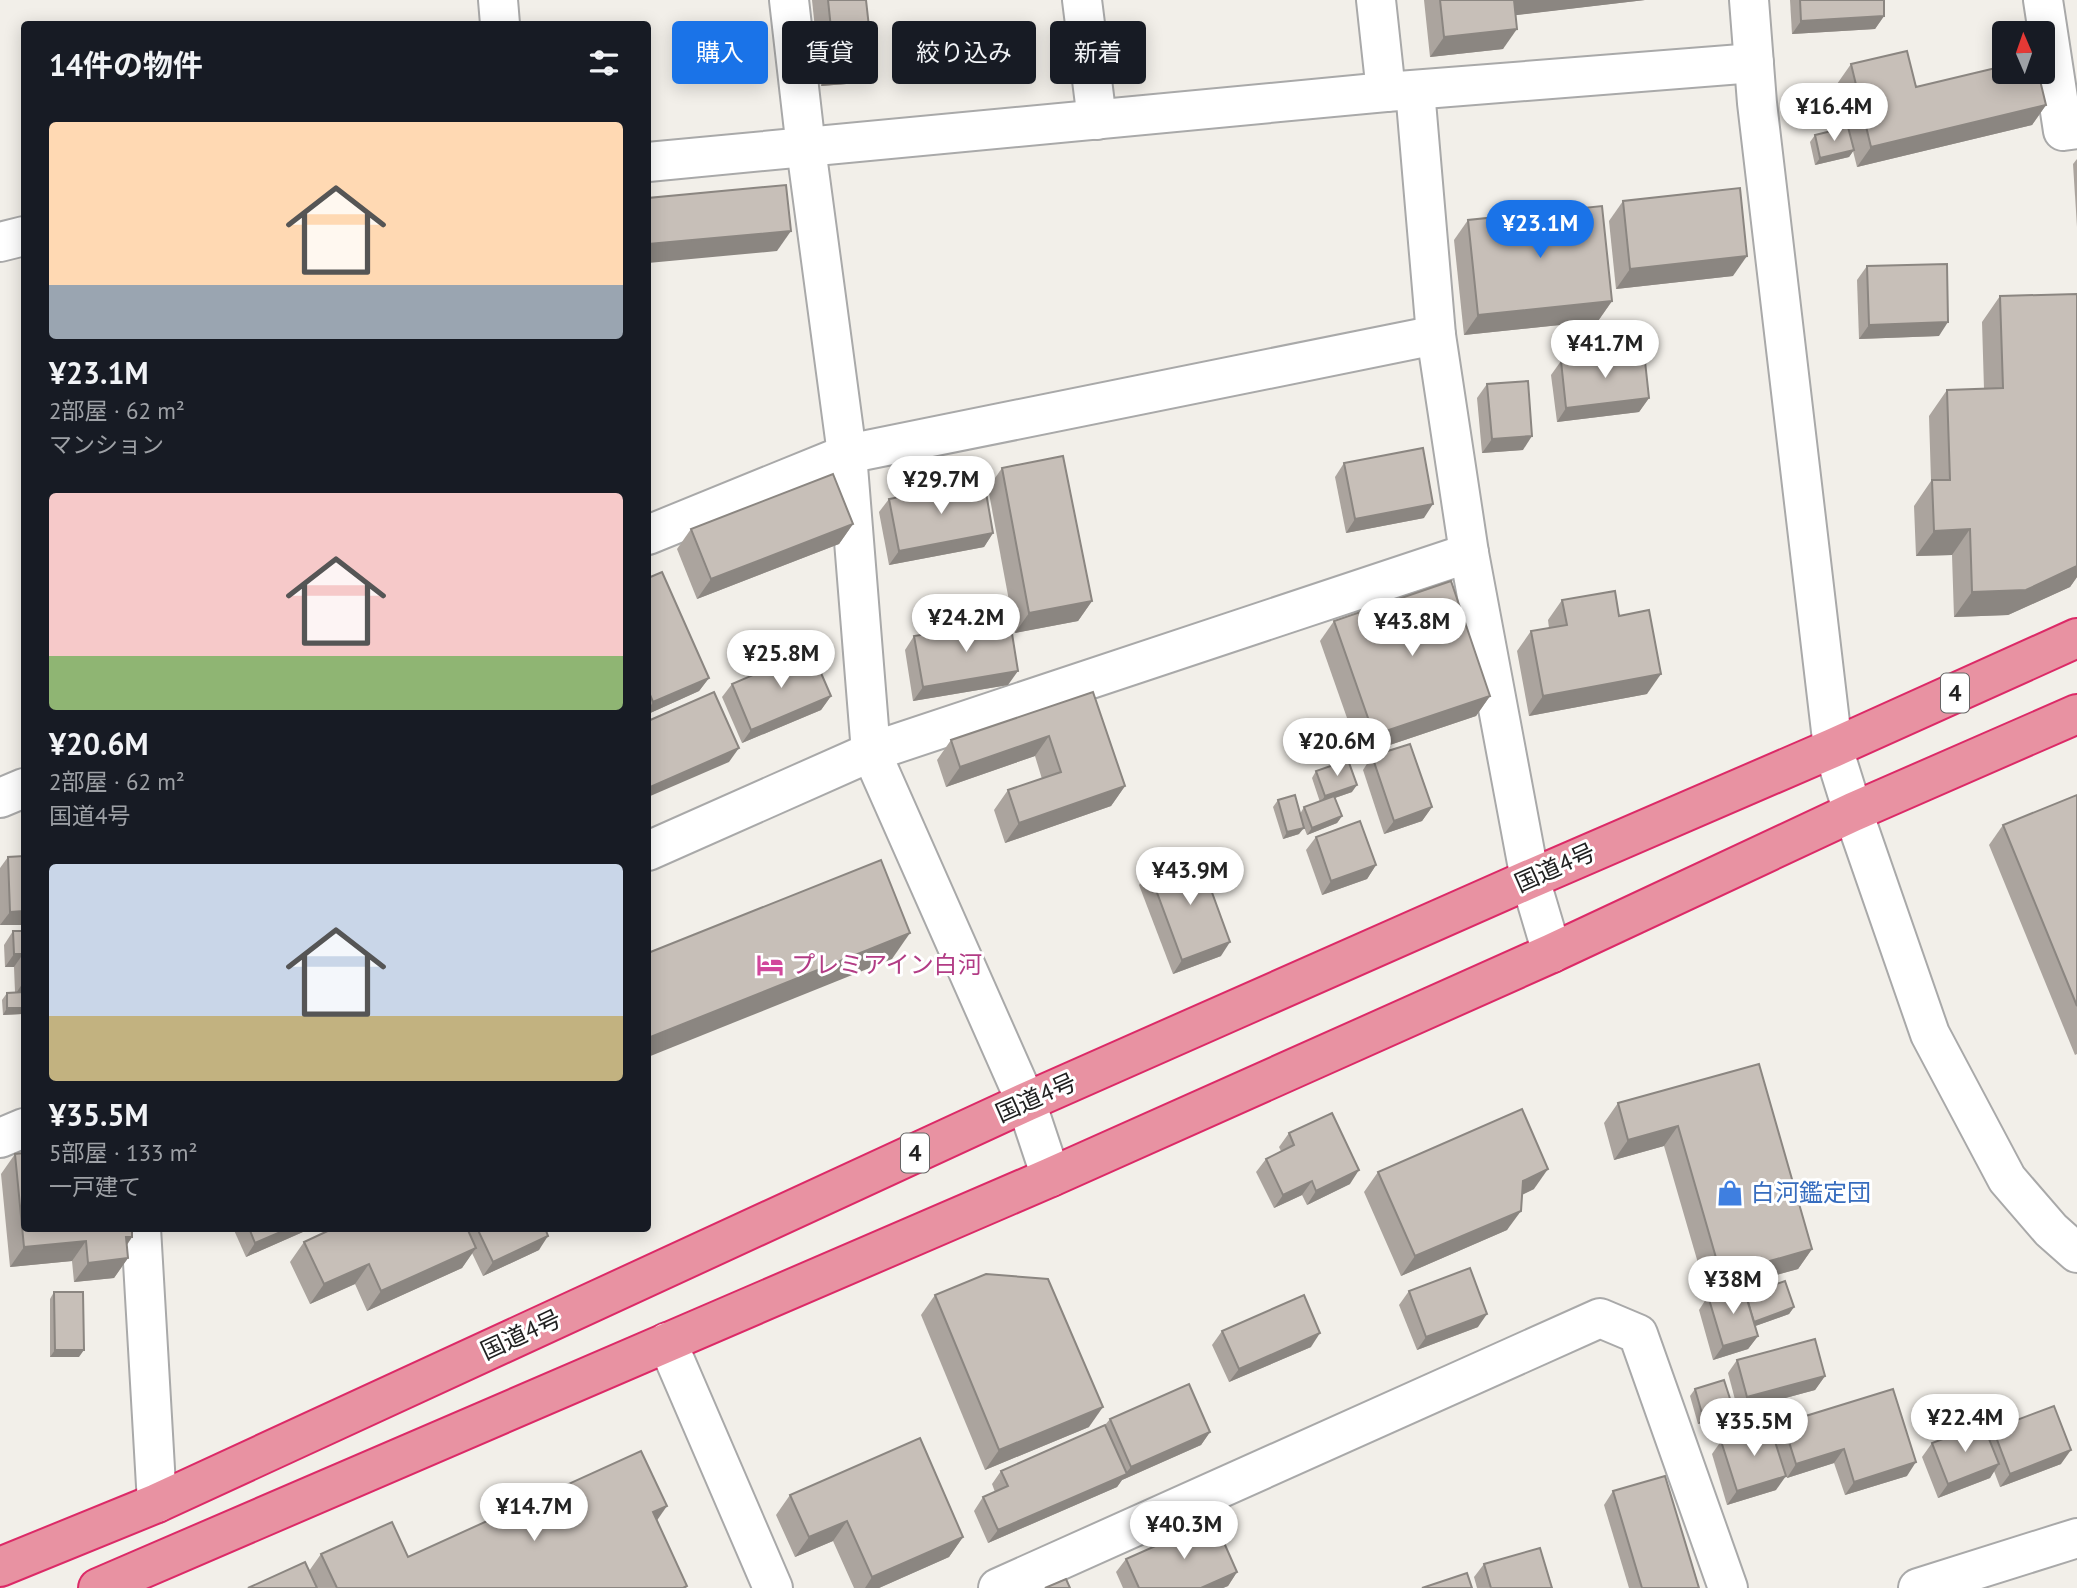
<!DOCTYPE html>
<html lang="ja">
<meta charset="utf-8">
<style>
:root{--surface:#171b24;--page:#20242c;--text:#f1f3f6;--muted:#9ea1a6;--accent:#1a73e8}
body{margin:0;font-family:"PT Sans","Noto Sans JP",sans-serif;background:var(--page);color:var(--text);height:100vh;display:flex;flex-direction:column;font-size:26px;white-space:nowrap}
*{box-sizing:border-box;margin:0}
p{font-size:23px;color:var(--muted)}
.icon{flex:none;width:38px;height:38px;fill:none;stroke:currentColor;stroke-width:2;stroke-linecap:round;stroke-linejoin:round}
.map{position:relative;flex:1;overflow:hidden}
.drawer{position:absolute;left:21px;top:21px;width:630px;height:1211px;display:flex;flex-direction:column;background:var(--surface);border-radius:7px;box-shadow:0 4px 18px #0003}
.drawer>*{flex:none}
.guide{position:absolute;left:672px;top:21px;width:665px;height:63px;display:flex;gap:14px}
.needle{width:46px;rotate:358deg}
.tools{position:absolute;left:1992px;top:21px;display:grid;gap:14px}
.tools a{display:grid;place-items:center;width:63px;height:63px;border-radius:7px;background:var(--surface);box-shadow:0 4px 18px #0003;font-size:35px}
.price{position:absolute;translate:-50% -60px;padding:0 16px;border-radius:24px;background:#fff;color:#222;font-size:23px;line-height:46px;filter:drop-shadow(0 2px 4px #0008)}
.price::after{content:'';position:absolute;left:50%;top:42px;width:21px;height:16px;margin-left:-10px;background:inherit;clip-path:polygon(0 0,100% 0,50% 100%)}
.price.active{background:var(--accent);color:#fff}
ul{padding:0;list-style:none}
li{display:grid;align-content:center;gap:14px;height:371px;padding:0 28px}
li span{display:grid;place-items:center;height:217px;border-radius:7px;color:#555}
li>.icon{margin-inline-start:auto}
span .icon{width:126px;height:126px;fill:#fffc;stroke-width:1}
li b{font-size:30px}
h2{display:flex;justify-content:space-between;align-items:center;height:84px;padding:0 28px;font-size:30px}
.pill{padding:0 24px;border-radius:7px;background:var(--surface);box-shadow:0 4px 18px #0003;font-size:24px;line-height:63px}
.pill.active{background:var(--accent);color:#fff}
.map>svg:first-child{display:block}
.lines{fill:none;stroke-linecap:round;stroke-linejoin:round}
.minor-casing{stroke:#a9a9a9;stroke-width:42}
.highway-casing{stroke:#dc2a67;stroke-width:42}
.minor{stroke:#fff;stroke-width:38}
.highway{stroke:#e892a2;stroke-width:38}
.wall{fill:#aba49e}
.shaded-wall{fill:#8b8681}
.building{fill:#c7bfb8;stroke:#8b8681;stroke-width:2}
.labels{text-anchor:middle;stroke-width:6;stroke-linejoin:round;paint-order:stroke}
.shield{fill:#fff;stroke:#646464;stroke-width:2}
.shield-label{font-size:23px;font-weight:bold;fill:#222}
.street-label{font-size:24px;fill:#222;stroke:#fff}
.hotel-label{font-size:24px;fill:#b23c85;stroke:#fff;text-anchor:start}
.shop-label{font-size:24px;fill:#366cbe;stroke:#fff;text-anchor:start}
</style>
<div class="map">
<svg width="2077" height="1588" viewBox="0 0 2077 1588">
<rect width="100%" height="100%" fill="#f2efe9"/>
<g class="lines">
<g class="minor-casing">
<g id="minor">
<polyline points="498,0 500,24"/>
<polyline points="789,0 806,148 847,454 871,752 1026,1102 1051,1177"/>
<polyline points="1082,0 1097,120"/>
<polyline points="1376,0 1386,92"/>
<polyline points="1749,0 1757,103 1833,748 1853,812 1930,1034 2007,1179 2051,1230 2077,1253"/>
<polyline points="2043,0 2063,131 2077,129"/>
<polyline points="1415,90 1436,335 1469,553 1530,879 1552,953"/>
<polyline points="648,162 1386,92 1754,63"/>
<polyline points="0,242 24,236"/>
<polyline points="648,535 847,454 1436,335"/>
<polyline points="0,798 24,788"/>
<polyline points="648,851 871,752 1469,553"/>
<polyline points="0,1138 24,1128"/>
<polyline points="141,1228 157,1503"/>
<polyline points="667,1342 773,1588"/>
<polyline points="998,1588 1600,1318 1638,1334 1728,1588"/>
<polyline points="1918,1588 2077,1538"/>
</g>
</g>
<g class="highway-casing">
<g id="highway">
<polyline points="0,1567 157,1503 1026,1102 1530,879 1833,748 2077,638"/>
<polyline points="98,1588 1051,1177 1552,953 1853,812 2077,714"/>
</g>
</g>
<use href="#minor" class="minor"/>
<use href="#highway" class="highway"/>
</g>
<g class="wall">
<polygon points="812,0 866,0 873,63 859,83 821,86"/>
<polygon points="1424,0 1645,0 1516,15 1503,49 1430,57"/>
<polygon points="1790,0 1884,0 1884,16 1875,29 1792,34"/>
<polygon points="1851,64 1916,87 2046,105 2032,125 1857,167 1853,151 1849,157 1815,165 1810,142 1815,135 1847,128 1837,84"/>
<polygon points="2077,159 2077,227 2073,164"/>
<polygon points="1623,201 1733,276 1616,289 1609,221"/>
<polygon points="1468,220 1612,301 1598,321 1464,335 1454,240"/>
<polygon points="1867,266 1939,336 1859,339 1857,280"/>
<polygon points="2077,294 2077,577 2070,587 2008,615 1954,617 1952,555 1916,556 1914,506 1931,481 1929,416 1947,390 1984,389 1982,322 2000,296"/>
<polygon points="1561,361 1649,398 1639,412 1557,422 1551,375"/>
<polygon points="1487,384 1523,450 1482,453 1477,398"/>
<polygon points="1344,463 1424,518 1346,533 1335,477"/>
<polygon points="1002,468 1092,601 1078,621 1015,633 988,488"/>
<polygon points="889,499 993,533 984,547 889,565 879,512"/>
<polygon points="853,524 839,544 697,599 677,549 691,529"/>
<polygon points="648,578 709,678 699,691 648,714"/>
<polygon points="1562,600 1619,616 1647,694 1529,716 1517,651 1531,631 1549,628 1548,620"/>
<polygon points="1334,621 1490,696 1476,716 1360,755 1320,641"/>
<polygon points="914,636 1008,685 913,701 905,650"/>
<polygon points="732,684 831,696 821,710 742,743 722,697"/>
<polygon points="1093,692 1125,786 1111,806 1005,843 994,810 1008,790 1042,779 1035,756 946,787 937,760 951,740"/>
<polygon points="1372,756 1432,807 1422,821 1384,834 1363,770"/>
<polygon points="1316,771 1352,792 1335,798 1342,816 1337,823 1307,835 1302,822 1299,834 1283,839 1273,807 1278,800 1300,814 1304,807 1320,802 1312,778"/>
<polygon points="2077,795 2077,1054 2075,1055 1989,845 2003,825"/>
<polygon points="1316,837 1376,865 1367,879 1322,895 1306,850"/>
<polygon points="24,856 24,925 0,925 0,868 8,857"/>
<polygon points="1149,871 1221,956 1173,974 1139,885"/>
<polygon points="13,931 24,931 24,1011 22,1014 3,1015 2,1000 7,993 15,992 14,967 5,967 4,945"/>
<polygon points="1759,1064 1812,1249 1798,1269 1707,1294 1664,1146 1614,1160 1604,1123 1618,1103"/>
<polygon points="1289,1133 1350,1184 1307,1205 1302,1195 1274,1208 1256,1172 1266,1159 1281,1151 1279,1147"/>
<polygon points="15,1154 132,1237 127,1245 128,1258 114,1278 74,1282 72,1261 10,1267 1,1174"/>
<polygon points="1378,1172 1534,1189 1522,1195 1507,1230 1401,1276 1364,1192"/>
<polygon points="233,1228 312,1228 246,1257"/>
<polygon points="334,1228 545,1228 539,1250 483,1276 472,1253 462,1268 367,1311 355,1284 310,1304 290,1262 304,1242"/>
<polygon points="1409,1291 1478,1327 1417,1350 1399,1305"/>
<polygon points="54,1292 79,1357 50,1357 50,1299"/>
<polygon points="935,1295 1089,1427 985,1470 921,1315"/>
<polygon points="1746,1295 1794,1307 1789,1314 1755,1326 1758,1336 1748,1349 1713,1360 1699,1310 1708,1296"/>
<polygon points="1222,1331 1311,1347 1229,1382 1212,1345"/>
<polygon points="1737,1360 1825,1376 1815,1390 1738,1411 1728,1373"/>
<polygon points="1695,1389 1728,1415 1698,1424 1690,1396"/>
<polygon points="1110,1419 1210,1432 1201,1445 1122,1480 1117,1487 988,1543 974,1511 983,1497 995,1492 992,1484 1001,1471 1105,1425"/>
<polygon points="1783,1423 1907,1476 1845,1495 1834,1463 1787,1478 1773,1437"/>
<polygon points="1993,1429 2061,1464 2000,1487 1994,1471 1990,1478 1938,1498 1922,1457 1932,1443 1988,1435"/>
<polygon points="1721,1441 1776,1490 1727,1505 1712,1454"/>
<polygon points="1613,1491 1699,1588 1629,1588 1604,1505"/>
<polygon points="790,1495 963,1537 949,1557 879,1588 854,1588 833,1541 795,1557 776,1515"/>
<polygon points="321,1554 408,1557 687,1586 686,1588 248,1588 309,1571"/>
<polygon points="1126,1559 1237,1572 1228,1586 1223,1588 1123,1588 1116,1572"/>
<polygon points="1484,1564 1552,1588 1477,1588 1474,1577"/>
</g>
<g class="shaded-wall">
<polygon points="1511,0 1645,0 1500,17"/>
<polygon points="1884,16 1875,29 1792,34 1801,21"/>
<polygon points="1517,29 1503,49 1430,57 1444,37"/>
<polygon points="873,63 859,83 821,86 835,66"/>
<polygon points="2046,105 2032,125 1857,167 1871,147"/>
<polygon points="1854,150 1849,157 1815,165 1820,158"/>
<polygon points="791,231 777,251 648,263 648,244"/>
<polygon points="1747,256 1733,276 1616,289 1630,269"/>
<polygon points="1612,301 1598,321 1464,335 1478,315"/>
<polygon points="1948,322 1939,336 1859,339 1869,325"/>
<polygon points="1649,398 1639,412 1557,422 1566,408"/>
<polygon points="1532,436 1523,450 1482,453 1492,439"/>
<polygon points="1433,504 1424,518 1346,533 1355,519"/>
<polygon points="853,524 839,544 697,599 711,579"/>
<polygon points="1970,529 1952,555 1916,556 1934,531"/>
<polygon points="993,533 984,547 889,565 899,551"/>
<polygon points="2077,566 2077,577 2070,587 2008,615 1954,617 1972,592"/>
<polygon points="1092,601 1078,621 1015,633 1029,613"/>
<polygon points="1018,671 1008,685 913,701 923,687"/>
<polygon points="1661,674 1647,694 1529,716 1543,696"/>
<polygon points="709,678 699,691 648,714 648,710 653,702"/>
<polygon points="831,696 821,710 742,743 751,730"/>
<polygon points="1490,696 1476,716 1360,755 1374,735"/>
<polygon points="1049,736 1035,756 946,787 960,767"/>
<polygon points="739,748 729,762 648,797 648,788"/>
<polygon points="1357,785 1352,792 1320,803 1325,796"/>
<polygon points="1125,786 1111,806 1005,843 1019,823"/>
<polygon points="1432,807 1422,821 1384,834 1394,821"/>
<polygon points="1342,816 1337,823 1307,835 1312,828"/>
<polygon points="1304,828 1299,834 1283,839 1287,832"/>
<polygon points="1376,865 1367,879 1322,895 1331,881"/>
<polygon points="24,911 24,925 0,925 10,912"/>
<polygon points="910,933 892,959 648,1057 648,1038"/>
<polygon points="1230,942 1221,956 1173,974 1182,960"/>
<polygon points="14,954 23,954 14,967 5,967"/>
<polygon points="24,981 24,994 15,995"/>
<polygon points="7,1008 24,1008 24,1011 22,1014 3,1015"/>
<polygon points="1678,1126 1664,1146 1614,1160 1628,1140"/>
<polygon points="1548,1169 1534,1189 1509,1201 1523,1181"/>
<polygon points="1359,1170 1350,1184 1307,1205 1316,1191"/>
<polygon points="1312,1181 1302,1195 1274,1208 1283,1195"/>
<polygon points="1521,1211 1507,1230 1401,1276 1415,1256"/>
<polygon points="290,1228 312,1228 246,1257 255,1243"/>
<polygon points="548,1236 539,1250 483,1276 493,1262"/>
<polygon points="126,1237 132,1237 118,1257"/>
<polygon points="86,1241 72,1261 10,1267 24,1247"/>
<polygon points="476,1248 462,1268 367,1311 381,1291"/>
<polygon points="1812,1249 1798,1269 1707,1294 1721,1275"/>
<polygon points="128,1258 114,1278 74,1282 88,1263"/>
<polygon points="369,1264 355,1284 310,1304 324,1284"/>
<polygon points="1794,1307 1789,1314 1747,1329 1752,1322"/>
<polygon points="1487,1314 1478,1327 1417,1350 1426,1337"/>
<polygon points="1320,1333 1311,1347 1229,1382 1239,1369"/>
<polygon points="1758,1336 1748,1349 1713,1360 1723,1346"/>
<polygon points="55,1350 84,1350 79,1357 50,1357"/>
<polygon points="1825,1376 1815,1390 1738,1411 1747,1397"/>
<polygon points="1103,1407 1089,1427 985,1470 999,1450"/>
<polygon points="1733,1408 1728,1415 1698,1424 1703,1417"/>
<polygon points="1210,1432 1201,1445 1122,1480 1117,1487 988,1543 998,1530 1125,1474 1131,1467"/>
<polygon points="1844,1449 1834,1463 1787,1478 1796,1464"/>
<polygon points="2071,1450 2061,1464 2000,1487 2010,1474"/>
<polygon points="1916,1462 1907,1476 1845,1495 1854,1482"/>
<polygon points="1999,1464 1990,1478 1938,1498 1948,1484"/>
<polygon points="1786,1476 1776,1490 1727,1505 1737,1491"/>
<polygon points="667,1506 649,1532 653,1512"/>
<polygon points="847,1521 833,1541 795,1557 809,1537"/>
<polygon points="963,1537 949,1557 879,1588 865,1588 872,1577"/>
<polygon points="1237,1572 1228,1586 1223,1588 1201,1588"/>
</g>
<g class="building">
<polygon points="828,0 866,0 873,63 835,66"/>
<polygon points="1440,0 1514,0 1517,29 1444,37"/>
<polygon points="1800,0 1884,0 1884,16 1801,21"/>
<polygon points="1907,51 1916,87 2004,66 2004,72 2038,72 2046,105 1871,147 1851,64"/>
<polygon points="1848,127 1854,150 1820,158 1815,135"/>
<polygon points="786,185 791,231 648,244 648,198"/>
<polygon points="1740,188 1747,256 1630,269 1623,201"/>
<polygon points="1602,206 1612,301 1478,315 1468,220"/>
<polygon points="1947,264 1948,322 1869,325 1867,266"/>
<polygon points="2077,294 2077,566 2026,590 1972,592 1970,529 1934,531 1932,480 1950,480 1947,390 2003,388 2000,296"/>
<polygon points="1644,352 1649,398 1566,408 1561,361"/>
<polygon points="1528,381 1532,436 1492,439 1487,384"/>
<polygon points="1423,448 1433,504 1355,519 1344,463"/>
<polygon points="1063,456 1092,601 1029,613 1002,468"/>
<polygon points="833,474 853,524 711,579 691,529"/>
<polygon points="984,481 993,533 899,551 889,499"/>
<polygon points="662,572 709,678 653,702 648,690 648,578"/>
<polygon points="1451,581 1490,696 1374,735 1334,621"/>
<polygon points="1615,591 1619,616 1649,610 1661,674 1543,696 1531,631 1567,625 1562,600"/>
<polygon points="1010,621 1018,671 923,687 914,636"/>
<polygon points="811,650 831,696 751,730 732,684"/>
<polygon points="714,692 739,748 648,788 648,721"/>
<polygon points="1093,692 1125,786 1019,823 1008,790 1061,772 1049,736 960,767 951,740"/>
<polygon points="1410,744 1432,807 1394,821 1372,756"/>
<polygon points="1348,760 1357,785 1325,796 1316,771"/>
<polygon points="1295,795 1304,828 1287,832 1278,800"/>
<polygon points="2077,795 2077,1006 2003,825"/>
<polygon points="1334,796 1342,816 1312,828 1304,807"/>
<polygon points="1360,821 1376,865 1331,881 1316,837"/>
<polygon points="1198,854 1230,942 1182,960 1149,871"/>
<polygon points="24,856 24,911 10,912 8,857"/>
<polygon points="881,860 910,933 648,1038 648,953"/>
<polygon points="13,931 24,931 24,981 23,954 14,954"/>
<polygon points="24,992 24,1008 7,1008 7,993"/>
<polygon points="1759,1064 1812,1249 1721,1275 1678,1126 1628,1140 1618,1103"/>
<polygon points="1522,1109 1548,1169 1523,1181 1521,1211 1415,1256 1378,1172"/>
<polygon points="1332,1113 1359,1170 1316,1191 1312,1181 1283,1195 1266,1159 1294,1145 1289,1133"/>
<polygon points="24,1153 24,1228 132,1228 132,1237 126,1237 128,1258 88,1263 86,1241 24,1247 15,1154"/>
<polygon points="249,1228 290,1228 255,1243"/>
<polygon points="334,1228 467,1228 476,1248 381,1291 369,1264 324,1284 304,1242"/>
<polygon points="477,1228 545,1228 548,1236 493,1262"/>
<polygon points="1470,1268 1487,1314 1426,1337 1409,1291"/>
<polygon points="986,1274 1048,1279 1103,1407 999,1450 935,1295"/>
<polygon points="1785,1281 1794,1307 1754,1322 1746,1295"/>
<polygon points="1743,1286 1758,1336 1723,1346 1708,1296"/>
<polygon points="54,1292 83,1292 84,1350 55,1350"/>
<polygon points="1304,1295 1320,1333 1239,1369 1222,1331"/>
<polygon points="1815,1339 1825,1376 1747,1397 1737,1360"/>
<polygon points="1724,1380 1733,1408 1703,1417 1695,1389"/>
<polygon points="1189,1384 1210,1432 1131,1467 1110,1419"/>
<polygon points="1893,1389 1916,1462 1854,1482 1844,1449 1796,1464 1783,1423"/>
<polygon points="2054,1406 2071,1450 2010,1474 1993,1429"/>
<polygon points="1983,1424 1999,1464 1948,1484 1932,1443"/>
<polygon points="1105,1425 1127,1474 998,1530 983,1497 1008,1486 1001,1471"/>
<polygon points="1770,1426 1786,1476 1737,1491 1721,1441"/>
<polygon points="920,1438 963,1537 872,1577 847,1521 809,1537 790,1495"/>
<polygon points="641,1451 667,1506 653,1512 687,1586 683,1588 337,1588 321,1554 392,1522 408,1557"/>
<polygon points="1665,1476 1699,1588 1642,1588 1613,1491"/>
<polygon points="1214,1520 1237,1572 1201,1588 1139,1588 1126,1559"/>
<polygon points="1540,1548 1552,1588 1491,1588 1484,1564"/>
<polygon points="305,1562 317,1588 248,1588"/>
<polygon points="1467,1573 1472,1588 1422,1588"/>
<polygon points="1066,1579 1070,1588 1045,1588"/>
</g>
<defs>
<g id="hotel-bare" transform="scale(2.1)"><path d="M-6-4.5h1.5V1H6V5H4.5V3h-9V5H-6ZM-4 0a1.8 1.8 0 1 1 3.6 0ZM.5 0V-2.5h3Q6-2.5 6 0Z" fill="#d1479c" stroke="#fff" stroke-width="2.5" paint-order="stroke"/></g>
<g id="shop-bare" transform="scale(2.1)"><path d="M-5-2.5h2.3a2.7 3.5 0 0 1 5.4 0H5L5.5 6h-11ZM-1.5-2.5h3a1.5 2.3 0 0 0-3 0Z" fill="#3f7fe0" stroke="#fff" stroke-width="2.5" paint-order="stroke"/></g>
</defs>
<g fill-rule="evenodd">
<use href="#hotel-bare" x="770" y="965"/>
<use href="#shop-bare" x="1730" y="1193"/>
</g>
<g class="labels">
<g class="shield">
<rect x="1941" y="673.5" width="28" height="39" rx="5"/>
<rect x="901" y="1133.5" width="28" height="39" rx="5"/>
</g>
<g class="shield-label">
<text x="1955" y="701">4</text>
<text x="915" y="1161">4</text>
</g>
<g class="street-label">
<text transform="translate(1555 868) rotate(-24)" y="8">国道4号</text>
<text transform="translate(1036 1098) rotate(-24)" y="8">国道4号</text>
<text transform="translate(521 1335) rotate(-25)" y="8">国道4号</text>
</g>
<g class="hotel-label">
<text x="791" y="973">プレミアイン白河</text>
</g>
<g class="shop-label">
<text x="1751" y="1201">白河鑑定団</text>
</g>
</g>
</svg>
<div class="tools">
<a><svg class="needle" viewBox="-14 -14 28 28"><path d="M0-13l5 13h-10z" fill="#e53935"/><path d="M0 13l5-13h-10z" fill="#9ea1a6"/></svg></a>
</div>
<b class="price" style="left:1834px;top:143px">¥16.4M</b>
<b class="price active" style="left:1540px;top:260px">¥23.1M</b>
<b class="price" style="left:1605px;top:380px">¥41.7M</b>
<b class="price" style="left:941px;top:516px">¥29.7M</b>
<b class="price" style="left:966px;top:654px">¥24.2M</b>
<b class="price" style="left:1412px;top:658px">¥43.8M</b>
<b class="price" style="left:781px;top:690px">¥25.8M</b>
<b class="price" style="left:1337px;top:778px">¥20.6M</b>
<b class="price" style="left:1190px;top:907px">¥43.9M</b>
<b class="price" style="left:1733px;top:1316px">¥38M</b>
<b class="price" style="left:1965px;top:1454px">¥22.4M</b>
<b class="price" style="left:1754px;top:1458px">¥35.5M</b>
<b class="price" style="left:534px;top:1543px">¥14.7M</b>
<b class="price" style="left:1184px;top:1561px">¥40.3M</b>
<div class="guide">
<a class="pill active">購入</a>
<a class="pill">賃貸</a>
<a class="pill">絞り込み</a>
<a class="pill">新着</a>
</div>
<section class="drawer">
<h2>14件の物件<svg class="icon" aria-label="filters" viewBox="0 0 24 24"><path d="M4 7h16M4 17h16"/><circle cx="9" cy="7" r="2"/><circle cx="15" cy="17" r="2"/></svg></h2>
<ul>
<li><span style="background:linear-gradient(#ffd9b3 75%,#9aa5b1 0)"><svg class="icon" aria-label="home" viewBox="0 0 24 24"><path d="M3 11l9-7 9 7M6 9v11h12V9"/></svg></span><div><b>¥23.1M</b><p>2部屋 · 62 m²</p><p>マンション</p></div></li>
<li><span style="background:linear-gradient(#f6c9c9 75%,#8fb573 0)"><svg class="icon" aria-label="home" viewBox="0 0 24 24"><path d="M3 11l9-7 9 7M6 9v11h12V9"/></svg></span><div><b>¥20.6M</b><p>2部屋 · 62 m²</p><p>国道4号</p></div></li>
<li><span style="background:linear-gradient(#c9d6e8 70%,#c2b280 0)"><svg class="icon" aria-label="home" viewBox="0 0 24 24"><path d="M3 11l9-7 9 7M6 9v11h12V9"/></svg></span><div><b>¥35.5M</b><p>5部屋 · 133 m²</p><p>一戸建て</p></div></li>
</ul>
</section>
</div>
